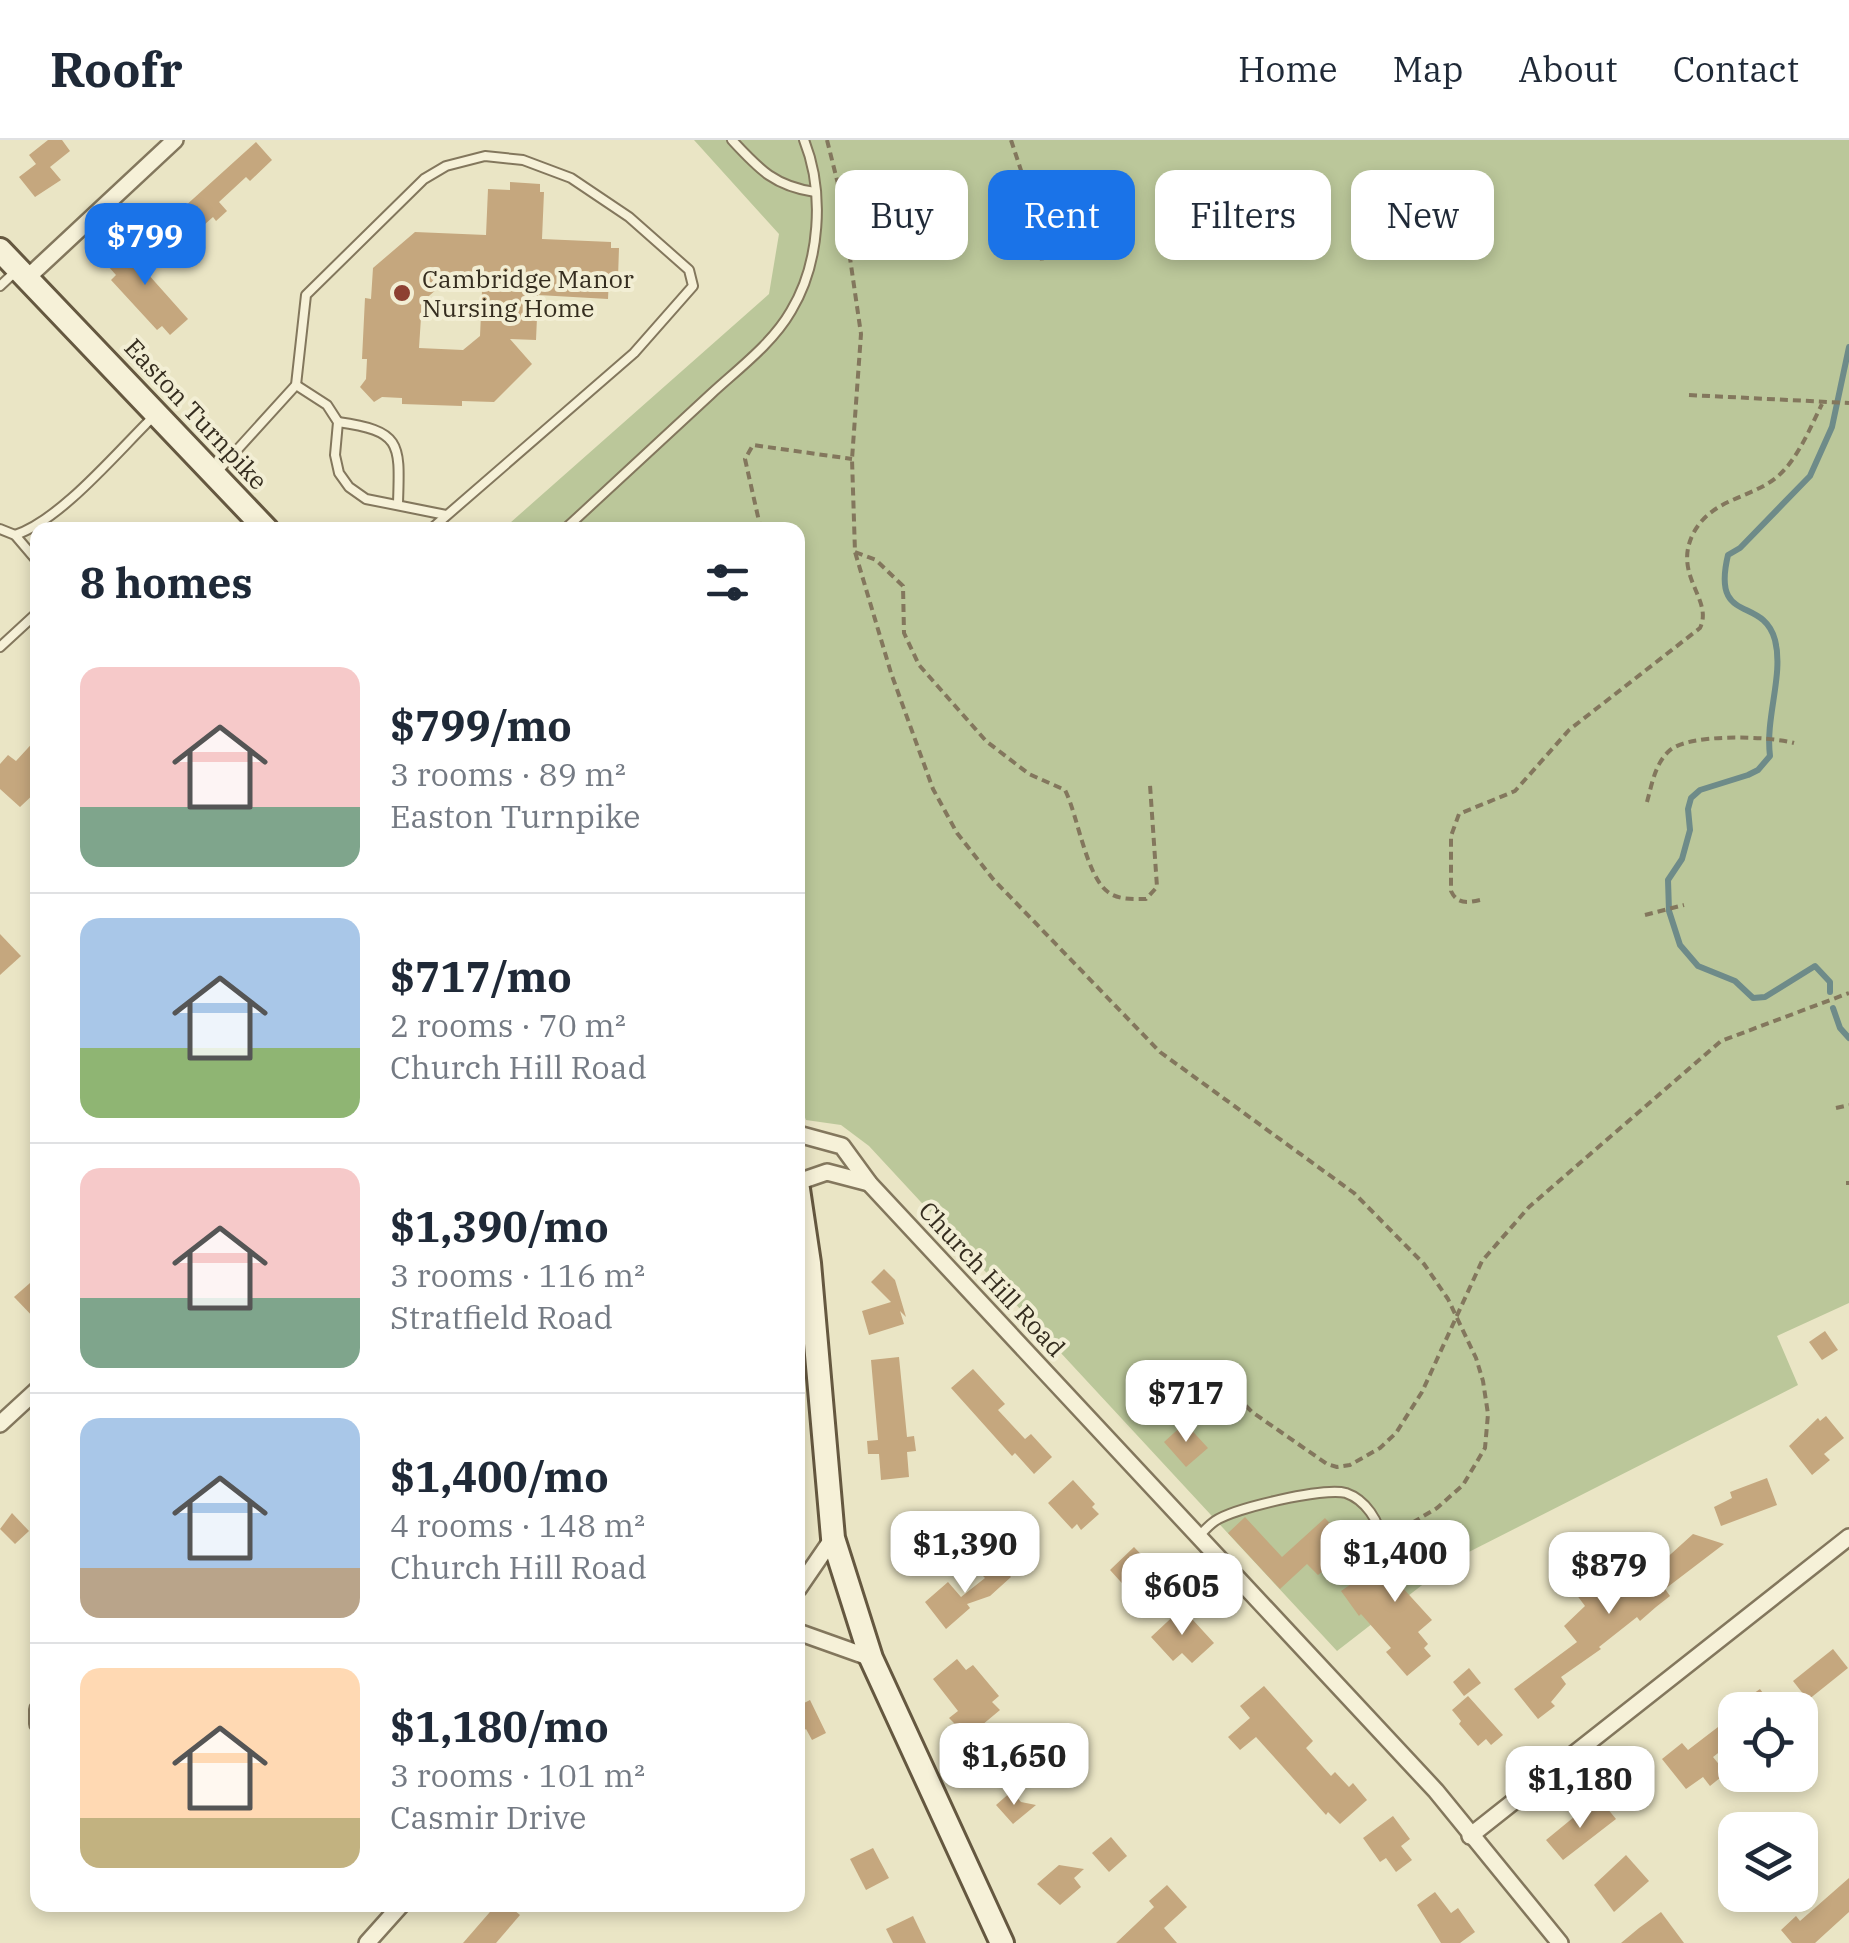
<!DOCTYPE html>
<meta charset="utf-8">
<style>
:root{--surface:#fff;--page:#f2f2f3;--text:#1f2937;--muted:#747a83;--line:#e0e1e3;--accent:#1a73e8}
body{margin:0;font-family:"IBM Plex Serif",serif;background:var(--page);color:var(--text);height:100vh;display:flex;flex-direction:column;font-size:38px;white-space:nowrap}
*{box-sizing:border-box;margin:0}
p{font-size:32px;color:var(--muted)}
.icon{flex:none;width:55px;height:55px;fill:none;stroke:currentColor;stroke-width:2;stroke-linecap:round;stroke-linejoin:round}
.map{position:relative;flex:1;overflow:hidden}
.side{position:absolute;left:30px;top:382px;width:775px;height:1390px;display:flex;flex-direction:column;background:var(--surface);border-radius:20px;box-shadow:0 5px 15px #0003}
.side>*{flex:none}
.hud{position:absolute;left:835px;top:30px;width:862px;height:90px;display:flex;gap:20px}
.tools{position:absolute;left:1718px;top:1552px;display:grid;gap:20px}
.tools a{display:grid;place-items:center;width:100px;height:100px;border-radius:20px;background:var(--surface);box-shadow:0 5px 15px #0003;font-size:50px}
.price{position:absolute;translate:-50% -85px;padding:0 22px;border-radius:20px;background:#fff;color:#222;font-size:32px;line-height:65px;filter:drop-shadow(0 2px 5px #0008)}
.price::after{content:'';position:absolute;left:50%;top:60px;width:30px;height:22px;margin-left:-15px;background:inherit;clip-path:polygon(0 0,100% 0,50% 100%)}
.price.current{background:var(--accent);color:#fff}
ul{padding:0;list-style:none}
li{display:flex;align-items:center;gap:30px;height:250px;padding:0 50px}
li+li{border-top:2px solid var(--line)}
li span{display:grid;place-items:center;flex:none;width:280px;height:200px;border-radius:20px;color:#555}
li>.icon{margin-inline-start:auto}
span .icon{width:120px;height:120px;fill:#fffc;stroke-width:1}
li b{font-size:42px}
h2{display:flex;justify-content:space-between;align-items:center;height:120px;padding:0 50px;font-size:42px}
.tag{padding:0 35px;border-radius:20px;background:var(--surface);box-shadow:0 5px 15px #0003;font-size:35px;line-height:90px}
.tag.current{background:var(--accent);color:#fff}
header{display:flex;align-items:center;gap:60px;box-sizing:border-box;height:140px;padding:0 50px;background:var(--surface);border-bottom:2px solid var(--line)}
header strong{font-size:48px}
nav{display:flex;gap:55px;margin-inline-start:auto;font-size:35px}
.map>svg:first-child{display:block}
.green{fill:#bbc79a}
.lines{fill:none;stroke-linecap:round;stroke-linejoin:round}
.stream{stroke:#6e8b89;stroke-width:6}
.building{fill:#c5a77e;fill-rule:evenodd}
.service-casing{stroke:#83775d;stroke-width:12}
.minor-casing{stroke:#83775d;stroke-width:20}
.secondary-casing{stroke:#655840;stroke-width:28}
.path{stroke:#83775d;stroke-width:4;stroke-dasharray:8 5;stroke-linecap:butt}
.service{stroke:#f6f1d8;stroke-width:8}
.minor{stroke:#f6f1d8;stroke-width:15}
.secondary{stroke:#f6f1d8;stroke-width:22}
.poi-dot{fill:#8d4032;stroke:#f2eed4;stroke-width:4}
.labels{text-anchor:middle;stroke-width:8;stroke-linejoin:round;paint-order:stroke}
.poi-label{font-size:25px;fill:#352d1f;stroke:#f2eed4;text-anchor:start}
.street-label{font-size:25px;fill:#352d1f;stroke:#f2eed4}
</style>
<header>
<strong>Roofr</strong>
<nav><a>Home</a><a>Map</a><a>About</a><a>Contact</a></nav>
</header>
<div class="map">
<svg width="1849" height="1803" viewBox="0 0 1849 1803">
<rect width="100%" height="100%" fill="#eae5c5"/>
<polygon class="green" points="694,0 1849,0 1849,1163 1777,1196 1798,1245 1457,1418 1337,1511 869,1006 841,985 806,980 798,961 798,390 502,390 769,154 779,94"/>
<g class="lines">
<g class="stream">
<path d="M1830,852V842L1815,826L1765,857L1753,858L1735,841L1698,826L1680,805L1669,771L1668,740L1682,719L1690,690L1688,669L1691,658L1700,650L1748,635L1758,630L1770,616C1765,577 1784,535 1775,500C1763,455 1711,486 1728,415L1740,408L1810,336L1832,287L1849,207"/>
<polyline points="1833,868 1840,888 1849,898"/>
</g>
</g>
<g class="building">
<polygon points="48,0 62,0 70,11 50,27 61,40 35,57 19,37 36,24 29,15"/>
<polygon points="256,2 272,20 250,41 246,37 219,62 227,71 216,81 213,77 187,100 173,83 186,71 183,68"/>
<path d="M510,42L540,44V52H544L542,99L611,102V108H619L618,138L609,137L608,159L538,155L536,200L510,199L532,224L494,262L462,261V266L402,264V258L382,257L374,262L360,247L366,239L367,219H362L365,158L371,159L373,128L415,92L486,95L488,49L510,50ZM437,149L482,151L480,196L463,210L419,208L422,162Z"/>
<polygon points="142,94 155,108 139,124 188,179 170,195 162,186 157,190 111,140 116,135 108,126"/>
<polygon points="38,597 38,650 20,667 0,649 0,624 8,615 16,621"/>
<polygon points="0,794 21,816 0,835"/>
<polygon points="884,1129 895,1140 906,1177 900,1171 904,1184 869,1195 862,1171 891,1162 871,1142"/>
<polygon points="38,1136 38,1182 14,1157"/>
<polygon points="1825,1191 1838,1210 1822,1220 1809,1202"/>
<polygon points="899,1217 907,1297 914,1296 916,1311 907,1312 909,1337 881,1340 879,1314 868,1314 867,1301 878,1300 871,1220"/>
<polygon points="973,1229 1005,1264 998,1270 1025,1299 1031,1294 1052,1317 1034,1334 1015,1313 1012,1316 951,1248"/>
<polygon points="1826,1276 1844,1298 1824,1314 1830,1320 1812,1335 1789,1306 1818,1278 1820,1281"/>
<polygon points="1185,1283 1208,1308 1186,1327 1164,1302"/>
<polygon points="1767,1338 1777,1365 1721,1386 1714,1367 1732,1358 1730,1352"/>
<polygon points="1073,1340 1095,1364 1092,1367 1099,1374 1081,1390 1077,1384 1072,1389 1048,1363"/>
<polygon points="12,1373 29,1391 15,1404 0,1389"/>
<polygon points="1245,1377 1282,1417 1325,1378 1352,1407 1318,1435 1307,1424 1280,1449 1228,1393"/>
<polygon points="1693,1394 1724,1404 1665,1449 1670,1456 1656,1467 1640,1481 1637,1477 1599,1507 1601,1509 1561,1537 1566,1544 1551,1562 1555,1566 1538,1579 1514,1549 1577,1502 1564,1486 1585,1466 1564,1438 1579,1426 1604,1458 1633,1434 1640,1442"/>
<polygon points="1416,1399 1434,1424 1401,1446 1432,1480 1418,1492 1428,1504 1424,1508 1431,1516 1407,1536 1386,1512 1391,1508 1361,1474 1359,1476 1341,1451"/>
<polygon points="1134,1407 1154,1428 1152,1431 1157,1436 1140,1452 1135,1447 1130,1452 1110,1430"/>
<polygon points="998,1422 1011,1437 990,1456 967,1464 970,1468 946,1489 925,1462 948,1442 961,1457 985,1438 983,1436"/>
<polygon points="1182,1468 1214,1503 1192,1523 1182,1513 1173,1521 1151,1497"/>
<polygon points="1833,1509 1848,1528 1808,1560 1793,1541"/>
<polygon points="957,1519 966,1530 973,1525 999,1556 992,1562 1000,1570 976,1590 1012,1630 993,1647 982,1635 984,1631 978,1625 982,1622 954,1589 955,1584 949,1578 958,1571 933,1539"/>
<polygon points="1469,1528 1481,1543 1464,1556 1453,1542"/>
<polygon points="1264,1546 1313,1601 1306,1608 1331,1636 1335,1632 1349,1647 1353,1643 1367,1660 1340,1684 1328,1672 1326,1675 1256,1597 1240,1610 1228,1597 1250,1578 1240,1566"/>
<polygon points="1760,1549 1775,1570 1730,1570"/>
<polygon points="1468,1556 1503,1595 1491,1605 1486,1599 1478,1606 1459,1584 1461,1581 1452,1570"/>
<polygon points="810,1560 826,1593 812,1600 806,1589 798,1594 798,1566"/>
<polygon points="1735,1574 1735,1600 1713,1617 1726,1633 1710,1646 1703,1637 1686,1649 1662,1619 1682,1603 1688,1610"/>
<polygon points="1012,1651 1021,1662 1036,1665 1013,1684 996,1665"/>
<polygon points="1602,1662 1616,1679 1563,1720 1546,1700 1574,1677 1578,1682"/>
<polygon points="1393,1676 1410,1699 1401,1706 1412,1720 1396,1732 1386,1718 1380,1722 1363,1698"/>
<polygon points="1111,1697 1127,1716 1109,1732 1092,1713"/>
<polygon points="873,1708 889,1738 866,1750 850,1719"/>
<polygon points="1626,1715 1649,1741 1614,1772 1594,1745"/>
<polygon points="1059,1725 1084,1729 1074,1738 1081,1747 1060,1765 1037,1744"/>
<polygon points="1849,1738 1849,1772 1815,1803 1792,1803 1781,1790 1796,1776 1800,1781"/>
<polygon points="1167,1745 1187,1767 1164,1788 1177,1803 1116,1803 1154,1767 1149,1761"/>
<polygon points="1435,1752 1451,1773 1458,1768 1475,1792 1460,1803 1441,1803 1417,1765"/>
<polygon points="496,1765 508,1765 520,1775 496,1803 463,1803"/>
<polygon points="1661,1772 1684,1803 1621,1803 1639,1788"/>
<polygon points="913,1776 926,1803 893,1803 886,1789"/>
</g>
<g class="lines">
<g class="service-casing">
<g id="service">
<path d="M732,0C759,29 774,46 815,52"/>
<polyline points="0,146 15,132"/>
<polyline points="296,245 327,265 338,282 335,315 339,333 349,347 366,359 446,375"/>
<path d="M338,282C402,291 400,303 398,363"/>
<polyline points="217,332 296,245 306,155 424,39 446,26 485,16 523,20 571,38 629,77 689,130 693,146 634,213 430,390"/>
<polyline points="0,389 15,395 38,422"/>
<path d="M564,390C613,345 662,299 711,254C738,229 772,204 791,171C820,123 825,52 804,0"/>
<path d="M15,395C61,380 118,311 154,276"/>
<polyline points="0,507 38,472"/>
<path d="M1198,1397C1203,1392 1209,1385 1215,1381C1234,1368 1324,1347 1346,1353C1366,1360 1379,1381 1382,1401L1343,1434"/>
</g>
</g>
<g class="minor-casing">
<g id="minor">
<polyline points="27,138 175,0"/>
<polyline points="798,994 842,1006 869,1043 1436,1651 1560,1803"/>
<polyline points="798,1042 827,1032 869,1043"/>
<polyline points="0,1284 38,1249"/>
<polyline points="798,1449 833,1398"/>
<polyline points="798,1492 871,1518"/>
<polyline points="38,1569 38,1584"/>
<polyline points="1470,1696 1849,1397"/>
<polyline points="367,1803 401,1765"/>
</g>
</g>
<g class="secondary-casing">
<g id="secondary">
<polyline points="0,110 267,390"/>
<polyline points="798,1049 809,1123 833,1398 871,1518 1002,1803"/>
</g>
</g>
<g class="path">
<polyline points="827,0 841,56 861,194 852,319 855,412 891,533 933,649 957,693 993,739 1160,912 1354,1053 1424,1124 1448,1159 1476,1218 1483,1241 1488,1274 1485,1308 1463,1345 1437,1368 1395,1393"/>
<polyline points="1011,0 1040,88 1042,122"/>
<polyline points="1689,255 1849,263"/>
<polyline points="761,390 745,319 753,305 852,319"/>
<path d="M855,412L876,420L903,446L904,493L919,525L986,601L1029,634L1065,650C1078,676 1086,736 1108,752C1118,760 1134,759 1146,759L1157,747L1150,645"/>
<path d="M1647,662C1652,644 1655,624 1669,611C1688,593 1769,596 1794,603"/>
<path d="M1480,760C1467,763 1457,764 1451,751V696L1459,674L1515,651L1569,590L1700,488C1714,459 1671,435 1694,392C1713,358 1750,359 1777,337C1798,319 1810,288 1822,264"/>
<polyline points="1645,775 1684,765"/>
<polyline points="1836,968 1849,965"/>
<polyline points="1846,1043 1849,1043"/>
<polyline points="1209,1229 1252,1272 1327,1324 1337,1327 1350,1325 1380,1308 1396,1293 1422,1252 1482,1121 1529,1067 1721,901 1849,853"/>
</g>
<use href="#service" class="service"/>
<use href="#minor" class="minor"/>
<use href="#secondary" class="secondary"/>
</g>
<circle class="poi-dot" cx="402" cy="153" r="10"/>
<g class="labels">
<g class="poi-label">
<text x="422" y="148">Cambridge Manor<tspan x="422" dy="29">Nursing Home</tspan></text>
</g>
<g class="street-label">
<text transform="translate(196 274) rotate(47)" y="9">Easton Turnpike</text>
<text transform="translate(992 1139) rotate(47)" y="9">Church Hill Road</text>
</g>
</g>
</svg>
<div class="tools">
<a><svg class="icon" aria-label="locate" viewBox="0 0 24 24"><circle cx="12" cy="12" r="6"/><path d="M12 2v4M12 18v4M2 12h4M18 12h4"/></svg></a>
<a><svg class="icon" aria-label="layers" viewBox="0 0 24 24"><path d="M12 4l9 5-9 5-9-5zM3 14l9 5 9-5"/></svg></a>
</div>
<b class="price current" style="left:145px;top:148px">$799</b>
<b class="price" style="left:1186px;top:1305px">$717</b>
<b class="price" style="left:965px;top:1456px">$1,390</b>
<b class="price" style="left:1395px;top:1465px">$1,400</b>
<b class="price" style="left:1609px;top:1477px">$879</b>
<b class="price" style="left:1182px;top:1498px">$605</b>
<b class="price" style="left:1014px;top:1668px">$1,650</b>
<b class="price" style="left:1580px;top:1691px">$1,180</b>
<div class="hud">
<a class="tag">Buy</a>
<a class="tag current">Rent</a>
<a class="tag">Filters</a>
<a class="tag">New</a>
</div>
<section class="side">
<h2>8 homes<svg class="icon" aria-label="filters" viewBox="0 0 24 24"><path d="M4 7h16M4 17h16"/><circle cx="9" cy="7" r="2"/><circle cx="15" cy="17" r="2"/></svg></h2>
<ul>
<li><span style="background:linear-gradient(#f6c9c9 70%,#7fa58c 0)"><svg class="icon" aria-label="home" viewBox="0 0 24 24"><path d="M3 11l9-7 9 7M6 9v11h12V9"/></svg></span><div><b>$799/mo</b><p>3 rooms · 89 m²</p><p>Easton Turnpike</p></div></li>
<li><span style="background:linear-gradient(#a9c7e8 65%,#8fb573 0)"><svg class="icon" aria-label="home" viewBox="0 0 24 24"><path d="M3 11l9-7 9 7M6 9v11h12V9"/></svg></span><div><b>$717/mo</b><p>2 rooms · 70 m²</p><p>Church Hill Road</p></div></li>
<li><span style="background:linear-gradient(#f6c9c9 65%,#7fa58c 0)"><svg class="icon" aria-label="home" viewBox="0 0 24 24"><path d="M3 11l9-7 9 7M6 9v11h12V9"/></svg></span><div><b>$1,390/mo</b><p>3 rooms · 116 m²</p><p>Stratfield Road</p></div></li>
<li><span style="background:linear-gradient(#a9c7e8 75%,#b9a48a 0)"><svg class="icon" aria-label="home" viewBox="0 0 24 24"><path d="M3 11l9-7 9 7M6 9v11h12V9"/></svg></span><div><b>$1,400/mo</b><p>4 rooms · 148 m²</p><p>Church Hill Road</p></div></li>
<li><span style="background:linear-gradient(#ffd9b3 75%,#c2b280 0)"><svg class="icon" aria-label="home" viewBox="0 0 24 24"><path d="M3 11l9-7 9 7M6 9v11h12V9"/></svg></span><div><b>$1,180/mo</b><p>3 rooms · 101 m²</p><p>Casmir Drive</p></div></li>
</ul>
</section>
</div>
